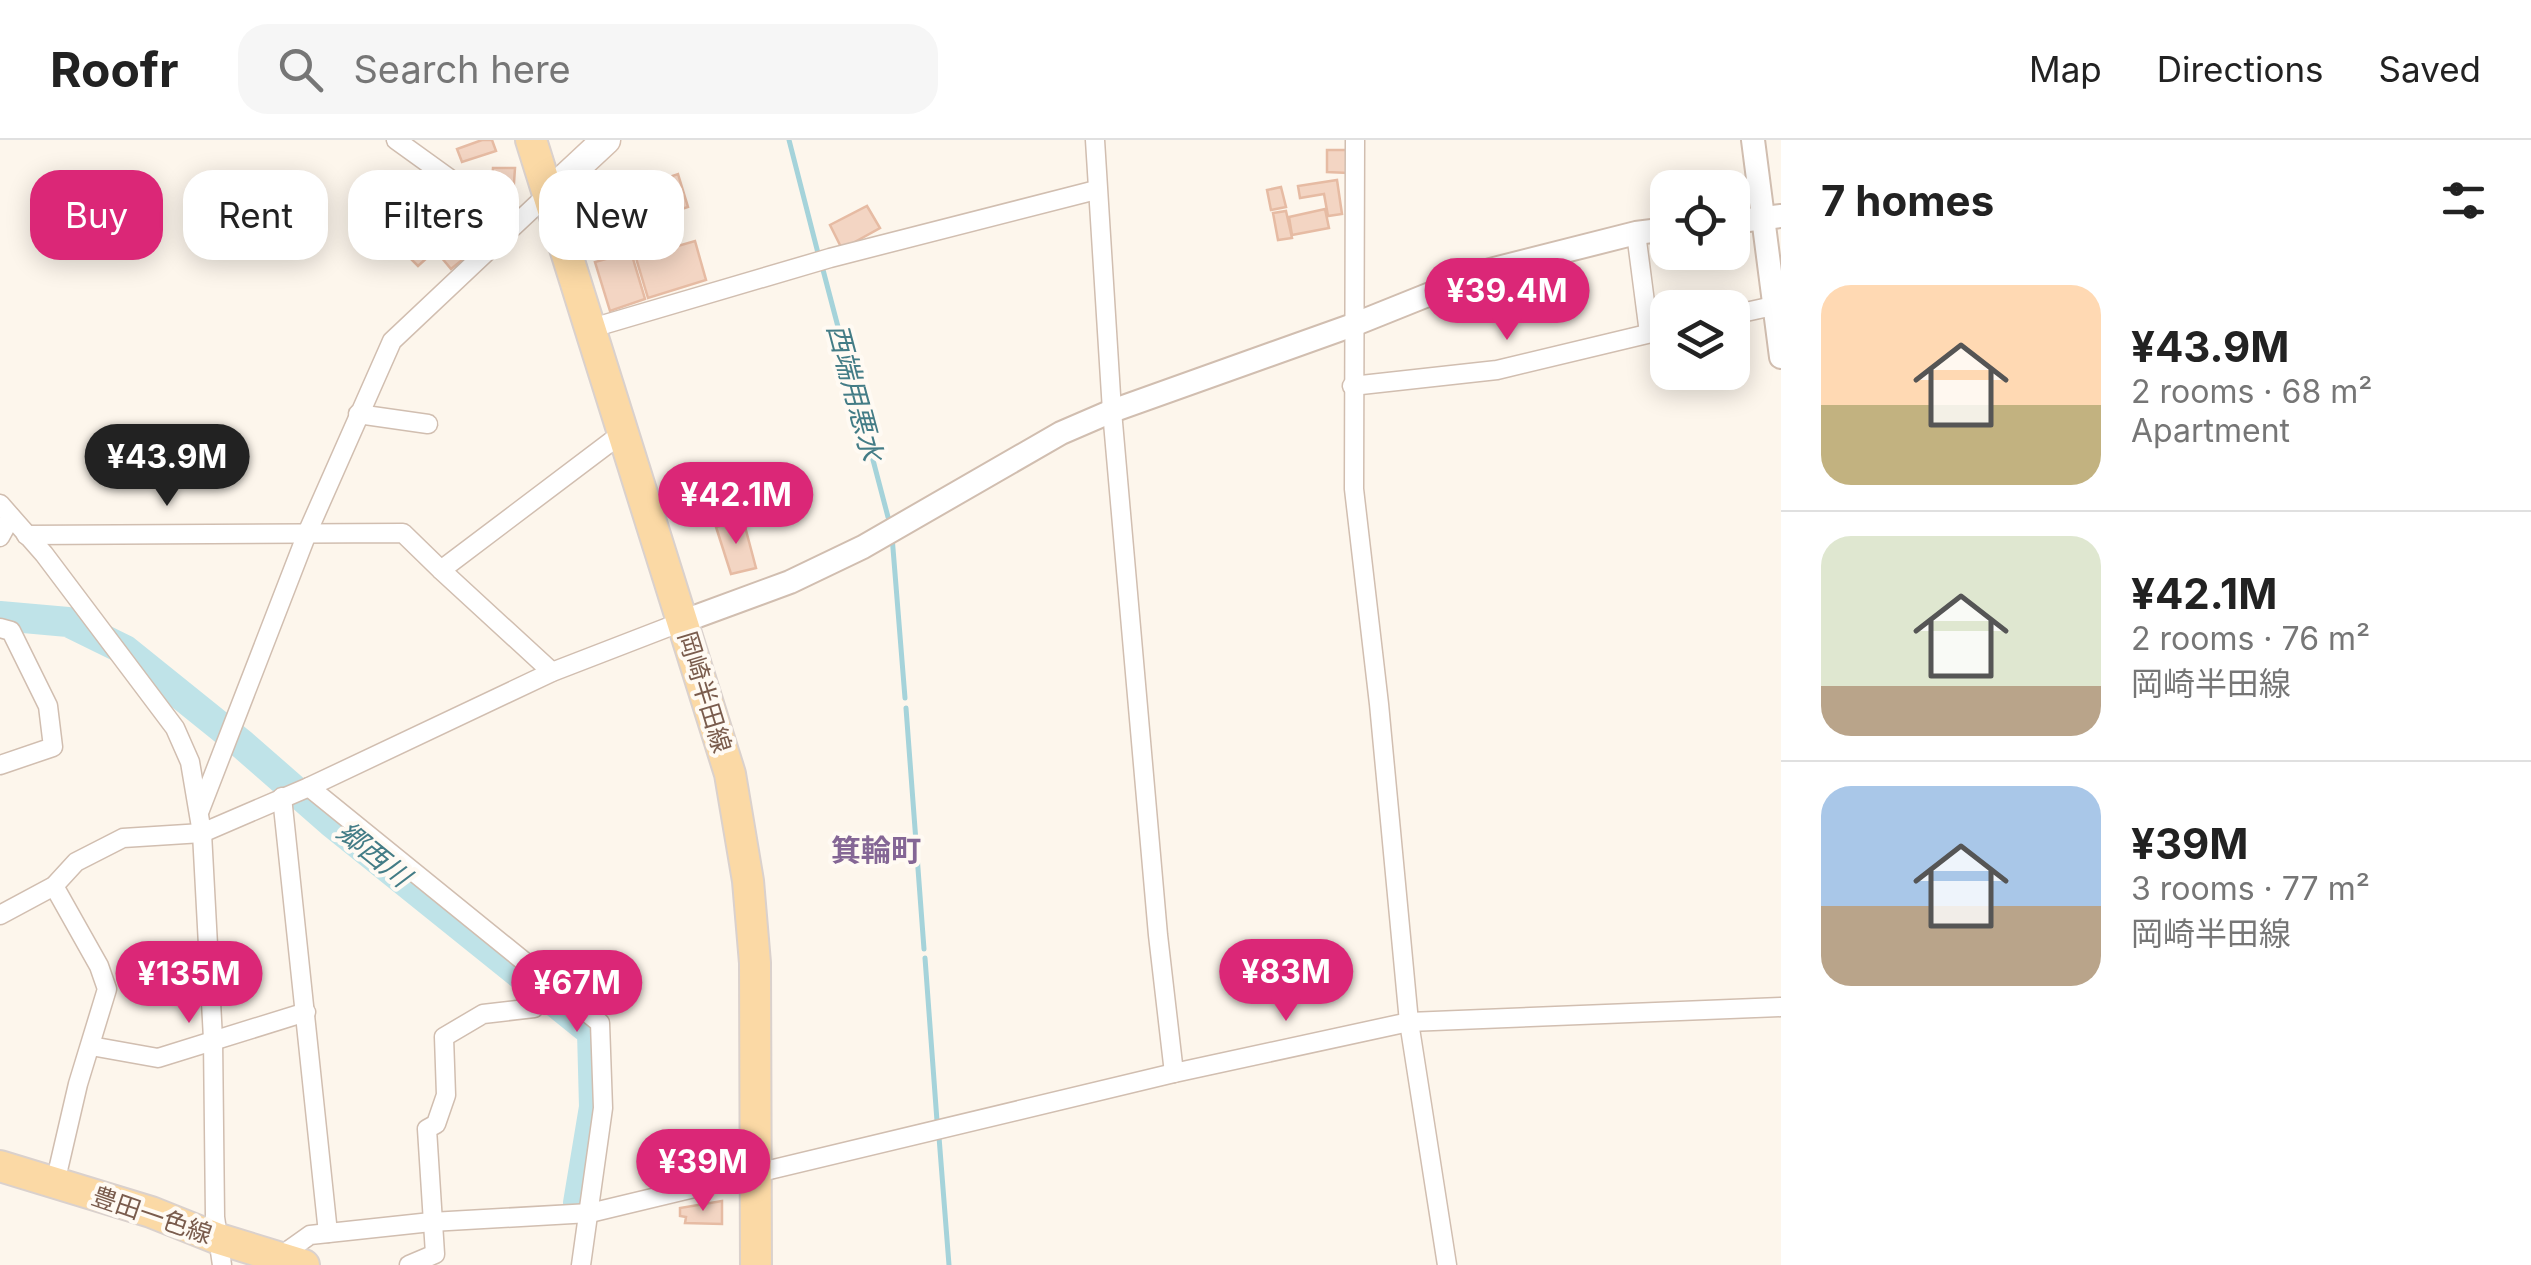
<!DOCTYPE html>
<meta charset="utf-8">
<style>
:root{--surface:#fff;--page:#f6f6f6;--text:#222;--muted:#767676;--line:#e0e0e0;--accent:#db2777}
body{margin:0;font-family:Inter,"Noto Sans JP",sans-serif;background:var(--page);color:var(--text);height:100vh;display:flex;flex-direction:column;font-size:38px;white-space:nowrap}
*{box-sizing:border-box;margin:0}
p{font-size:32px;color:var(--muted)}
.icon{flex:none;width:55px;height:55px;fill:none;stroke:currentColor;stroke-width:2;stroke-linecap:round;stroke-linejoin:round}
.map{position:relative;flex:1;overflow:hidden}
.sheet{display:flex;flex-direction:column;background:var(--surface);width:750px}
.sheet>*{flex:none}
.banner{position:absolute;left:30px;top:30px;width:950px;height:90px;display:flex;gap:20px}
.fabs{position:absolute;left:1650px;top:30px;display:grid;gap:20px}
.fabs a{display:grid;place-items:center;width:100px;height:100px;border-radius:20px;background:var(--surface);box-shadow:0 5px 25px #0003;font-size:50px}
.price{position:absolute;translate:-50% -85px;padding:0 22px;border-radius:35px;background:var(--accent);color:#fff;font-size:32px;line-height:65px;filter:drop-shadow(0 2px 5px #0008)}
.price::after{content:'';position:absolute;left:50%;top:60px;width:30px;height:22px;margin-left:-15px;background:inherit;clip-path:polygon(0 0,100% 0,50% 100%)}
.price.active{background:#222;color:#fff}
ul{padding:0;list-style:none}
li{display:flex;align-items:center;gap:30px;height:250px;padding:0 40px}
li+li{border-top:2px solid var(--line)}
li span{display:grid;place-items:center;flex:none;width:280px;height:200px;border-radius:30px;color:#555}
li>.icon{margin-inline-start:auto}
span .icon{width:120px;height:120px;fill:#fffc;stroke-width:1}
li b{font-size:42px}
h2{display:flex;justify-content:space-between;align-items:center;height:120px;padding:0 40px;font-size:42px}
.chip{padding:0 35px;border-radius:30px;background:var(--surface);box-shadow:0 5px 25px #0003;font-size:35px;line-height:90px}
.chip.active{background:var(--accent);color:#fff}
header{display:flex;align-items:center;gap:60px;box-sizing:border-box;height:140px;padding:0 50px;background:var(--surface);border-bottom:2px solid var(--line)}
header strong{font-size:48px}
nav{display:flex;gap:55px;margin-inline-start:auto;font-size:35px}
.search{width:700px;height:90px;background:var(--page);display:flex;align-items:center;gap:25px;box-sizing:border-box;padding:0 35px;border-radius:30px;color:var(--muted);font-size:38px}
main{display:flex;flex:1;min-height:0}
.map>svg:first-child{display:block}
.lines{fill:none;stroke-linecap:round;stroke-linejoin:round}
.stream{stroke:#a5d3da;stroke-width:5}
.river{stroke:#bfe3e8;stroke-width:30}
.building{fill:#f3d5c3;stroke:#e6bba3;stroke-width:2.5}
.minor-casing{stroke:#d1beb0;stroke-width:21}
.tertiary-casing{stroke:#d1beb0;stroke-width:26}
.secondary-casing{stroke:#d6c0b0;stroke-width:31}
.primary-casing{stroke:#dad1cd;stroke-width:34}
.minor{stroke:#fff;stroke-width:18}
.tertiary{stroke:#fff;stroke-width:22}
.secondary{stroke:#fff;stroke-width:28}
.primary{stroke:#fbd9a5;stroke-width:30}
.labels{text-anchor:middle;stroke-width:8;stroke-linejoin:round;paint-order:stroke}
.street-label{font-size:25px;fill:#7a5c4d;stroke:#fffaf3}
.water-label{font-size:28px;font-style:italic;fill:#437c86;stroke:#fffaf3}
.quarter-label{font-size:30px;font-weight:bold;fill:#846695;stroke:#fffaf3}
</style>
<header>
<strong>Roofr</strong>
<div class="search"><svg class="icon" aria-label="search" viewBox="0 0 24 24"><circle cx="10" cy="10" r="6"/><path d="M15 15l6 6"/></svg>Search here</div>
<nav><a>Map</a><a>Directions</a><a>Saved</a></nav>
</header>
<main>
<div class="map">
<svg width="1781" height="1125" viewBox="0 0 1781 1125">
<rect width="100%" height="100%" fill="#fdf6ec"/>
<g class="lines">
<g class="stream">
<polyline points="789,0 819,117"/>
<polyline points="822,126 888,377"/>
<polyline points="892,396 905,558"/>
<polyline points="906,568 924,809"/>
<polyline points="925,818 937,981"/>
<polyline points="939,997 949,1125"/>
</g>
<polyline class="river" points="0,476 68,482 125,510 243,605 331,682 592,892 594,967 578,1063"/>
</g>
<g class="building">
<polygon points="482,0 492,0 496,11 462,22 457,9"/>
<polygon points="1327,10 1348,10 1348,33 1327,32"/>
<polygon points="493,28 515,28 513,58 491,56"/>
<polygon points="678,34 688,67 637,84 628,51"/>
<polygon points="1337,40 1342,74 1328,76 1324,54 1300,58 1298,46"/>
<polygon points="1281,47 1286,67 1271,70 1267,50"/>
<polygon points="445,49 481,73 469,88 435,64"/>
<polygon points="867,66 880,88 842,109 830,85"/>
<polygon points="1325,69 1329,88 1292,95 1289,77"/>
<polygon points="1286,71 1292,98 1278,100 1273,73"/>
<polygon points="437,73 446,83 421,105 411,95"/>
<polygon points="473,91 483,103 451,129 441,117"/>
<polygon points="412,101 428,117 418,126 402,110"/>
<polygon points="695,101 706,140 648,158 636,118"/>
<polygon points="631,112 645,159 610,171 595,122"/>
<polygon points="743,379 756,428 731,434 716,387"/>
<polygon points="722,1061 722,1084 685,1083 686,1077 680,1076 680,1068"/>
</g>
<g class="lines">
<g class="minor-casing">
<g id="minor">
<polyline points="396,0 514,85"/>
<polyline points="1095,0 1112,271 1158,795 1174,933"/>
<polyline points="1355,0 1354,349 1379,564 1409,882 1447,1125"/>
<polyline points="1636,93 1649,193"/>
<polyline points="1732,175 1773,166"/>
<polyline points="592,188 830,118 1096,50"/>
<polyline points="1352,246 1497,230 1668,189"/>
<polyline points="358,274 428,284"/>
<polyline points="0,364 44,414 175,588 190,622 202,693 213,899 215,1077 222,1125"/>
<polyline points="26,395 403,393 441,430 625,291"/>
<polyline points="0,397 11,377"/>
<polyline points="441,430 552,532"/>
<polyline points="0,488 11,491 48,566 53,607 0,625"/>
<polyline points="309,647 600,883 603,968 581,1125"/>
<polyline points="282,657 328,1093"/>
<polyline points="200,670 308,391 392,201 548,54"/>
<polyline points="54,746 99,826 107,849 78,944 55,1043"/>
<polyline points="0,775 54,746 76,722 123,698 202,693 309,647 552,532 684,481"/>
<polyline points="91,906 158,918 306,872"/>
<polyline points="279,1117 310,1095 431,1082 590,1073 1174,933 1409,882 1781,867"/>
<polyline points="409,1125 435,1114 427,989 436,984 446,955 444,897 483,874 534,868 554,845"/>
</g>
</g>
<g class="tertiary-casing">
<g id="tertiary">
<polyline points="1753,0 1781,217"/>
<polyline points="1732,82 1781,76"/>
<polyline points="684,481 790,442 863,407 1061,293 1112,271 1353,185 1490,130 1636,93 1668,89"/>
</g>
</g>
<g class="secondary-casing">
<polyline id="secondary" points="548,54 606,0"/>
</g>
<g class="primary-casing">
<g id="primary">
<polyline points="531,0 730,634 748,741 755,823 756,1125"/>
<polyline points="0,1026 151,1072 216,1098 304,1125"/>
</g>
</g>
<use href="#minor" class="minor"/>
<use href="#tertiary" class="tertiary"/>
<use href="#secondary" class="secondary"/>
<use href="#primary" class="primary"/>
</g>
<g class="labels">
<g class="street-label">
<text transform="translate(705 552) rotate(73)" y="9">岡崎半田線</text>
<text transform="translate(152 1075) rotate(19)" y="9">豊田一色線</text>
</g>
<g class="water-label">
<text transform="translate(855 252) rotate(75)" y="10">西端用悪水</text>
<text transform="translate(374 714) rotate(39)" y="10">郷西川</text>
</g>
<g class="quarter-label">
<text x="876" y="721">箕輪町</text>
</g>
</g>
</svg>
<div class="fabs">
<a><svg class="icon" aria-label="locate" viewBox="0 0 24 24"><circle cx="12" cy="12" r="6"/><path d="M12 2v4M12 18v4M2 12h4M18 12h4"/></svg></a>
<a><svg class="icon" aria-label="layers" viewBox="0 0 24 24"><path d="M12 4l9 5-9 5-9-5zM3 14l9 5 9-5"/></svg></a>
</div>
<b class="price" style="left:1507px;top:203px">¥39.4M</b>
<b class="price active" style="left:167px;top:369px">¥43.9M</b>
<b class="price" style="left:736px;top:407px">¥42.1M</b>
<b class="price" style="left:1286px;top:884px">¥83M</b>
<b class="price" style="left:189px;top:886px">¥135M</b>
<b class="price" style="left:577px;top:895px">¥67M</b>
<b class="price" style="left:703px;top:1074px">¥39M</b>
<div class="banner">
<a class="chip active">Buy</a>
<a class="chip">Rent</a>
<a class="chip">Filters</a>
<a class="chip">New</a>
</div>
</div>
<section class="sheet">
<h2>7 homes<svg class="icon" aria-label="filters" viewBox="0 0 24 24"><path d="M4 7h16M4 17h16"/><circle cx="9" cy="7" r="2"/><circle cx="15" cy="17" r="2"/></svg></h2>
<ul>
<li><span style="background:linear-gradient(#ffd9b3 60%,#c2b280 0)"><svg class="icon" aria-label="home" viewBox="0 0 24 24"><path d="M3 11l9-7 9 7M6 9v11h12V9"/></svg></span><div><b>¥43.9M</b><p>2 rooms · 68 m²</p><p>Apartment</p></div></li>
<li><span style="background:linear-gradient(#dfe7d0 75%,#b9a48a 0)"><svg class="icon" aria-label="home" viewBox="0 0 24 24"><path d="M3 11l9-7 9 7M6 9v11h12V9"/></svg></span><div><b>¥42.1M</b><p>2 rooms · 76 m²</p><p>岡崎半田線</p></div></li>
<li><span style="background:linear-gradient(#a9c7e8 60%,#b9a48a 0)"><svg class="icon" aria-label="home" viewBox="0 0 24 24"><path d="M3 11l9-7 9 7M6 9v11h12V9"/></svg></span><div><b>¥39M</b><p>3 rooms · 77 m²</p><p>岡崎半田線</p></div></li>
</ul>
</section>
</main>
